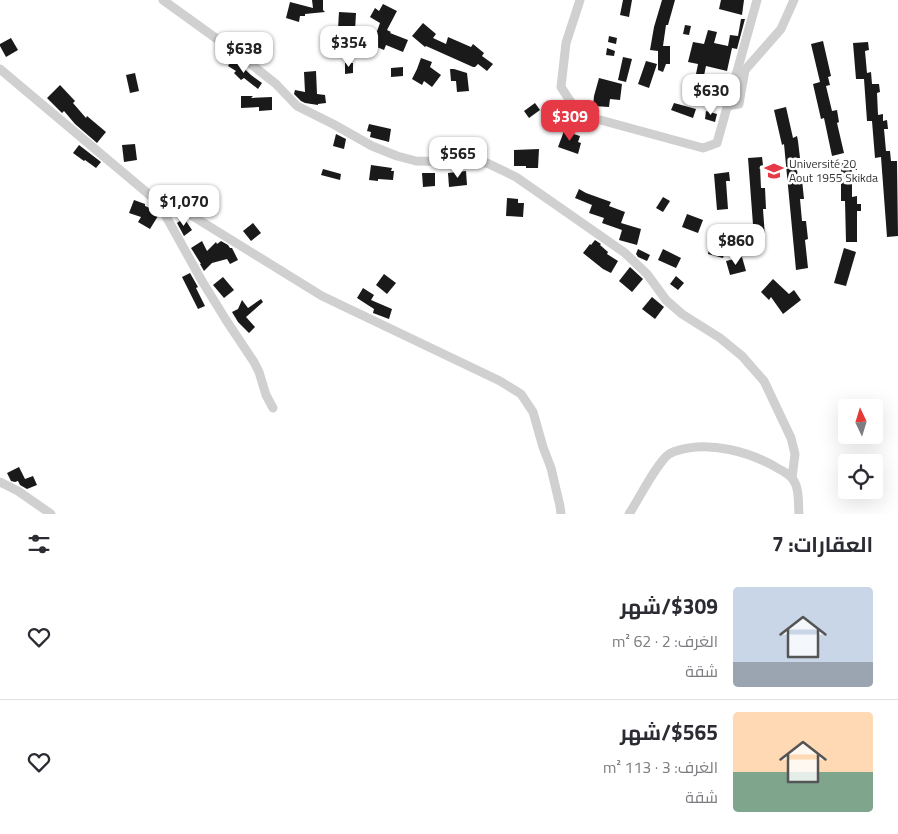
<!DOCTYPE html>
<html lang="ar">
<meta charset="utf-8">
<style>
:root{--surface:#fff;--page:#f7f7f7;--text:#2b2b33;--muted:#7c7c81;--line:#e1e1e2;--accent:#e63946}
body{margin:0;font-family:"Titillium Web",Cairo,sans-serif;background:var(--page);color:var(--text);direction:rtl;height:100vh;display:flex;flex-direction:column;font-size:19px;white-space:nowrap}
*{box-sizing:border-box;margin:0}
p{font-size:16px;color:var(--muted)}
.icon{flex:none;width:28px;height:28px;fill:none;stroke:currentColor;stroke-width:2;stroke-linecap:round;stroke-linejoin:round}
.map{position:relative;height:514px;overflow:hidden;direction:ltr}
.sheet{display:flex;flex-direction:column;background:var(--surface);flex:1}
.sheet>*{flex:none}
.needle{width:32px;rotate:356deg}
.buttons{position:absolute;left:838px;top:399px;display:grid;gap:10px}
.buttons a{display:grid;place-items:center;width:45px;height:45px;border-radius:5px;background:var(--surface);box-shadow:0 5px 20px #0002;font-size:25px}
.price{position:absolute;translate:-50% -42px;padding:0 11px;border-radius:10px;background:#fff;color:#222;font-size:16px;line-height:32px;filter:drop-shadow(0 1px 2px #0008)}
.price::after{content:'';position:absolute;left:50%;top:30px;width:15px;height:11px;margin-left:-8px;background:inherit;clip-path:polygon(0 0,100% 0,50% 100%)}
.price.on{background:var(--accent);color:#fff}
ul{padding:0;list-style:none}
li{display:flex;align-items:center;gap:15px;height:125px;padding:0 25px}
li+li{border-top:1px solid var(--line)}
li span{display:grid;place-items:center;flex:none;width:140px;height:100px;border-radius:5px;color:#555}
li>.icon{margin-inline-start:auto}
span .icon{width:60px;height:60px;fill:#fffc;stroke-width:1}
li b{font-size:21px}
h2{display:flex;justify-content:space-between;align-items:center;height:60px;padding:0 25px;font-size:21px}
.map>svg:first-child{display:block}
.building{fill:#1a1a1a}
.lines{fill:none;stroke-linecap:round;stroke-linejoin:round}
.minor{stroke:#d0d0d0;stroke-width:9}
.labels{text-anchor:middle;stroke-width:5;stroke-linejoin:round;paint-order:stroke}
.poi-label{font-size:12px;fill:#333;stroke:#fff;text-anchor:start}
</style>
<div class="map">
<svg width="898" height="514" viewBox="0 0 898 514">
<rect width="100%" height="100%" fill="#fff"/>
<g class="building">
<polygon points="312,0 323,0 323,10 325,12 305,14 305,16 300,16 299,22 286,18 290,2 313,8"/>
<polygon points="623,0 632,0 629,17 620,15"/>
<polygon points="662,0 675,0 668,25 666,25 663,46 670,46 670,64 666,64 663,72 658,70 658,51 650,50 654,27"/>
<polygon points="721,0 744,0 742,15 719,9"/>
<polygon points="383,4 397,11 387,30 391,32 390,33 408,40 403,52 386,45 384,50 372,45 380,23 370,17 375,8 379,11"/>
<polygon points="339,12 356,13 355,31 338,29"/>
<polygon points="741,19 745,19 737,49 732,48 727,71 706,66 702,85 694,84 698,64 688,62 693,42 704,44 708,30 717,32 714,43 728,46 730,35 738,36"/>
<polygon points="423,23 436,34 433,38 446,44 448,37 471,47 473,44 484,53 482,56 493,64 487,71 478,64 475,67 473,67 426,46 425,47 412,36"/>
<polygon points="685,25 691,26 689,35 683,34"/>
<polygon points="609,36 617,38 616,44 608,42"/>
<polygon points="11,38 18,50 6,57 0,46 0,44"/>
<polygon points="823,41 831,76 828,77 830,85 826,86 832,111 837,110 839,122 837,123 844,153 832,156 824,118 821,119 813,84 820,82 811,44"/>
<polygon points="868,42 869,50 865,51 867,73 871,72 872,84 879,84 880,92 877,93 878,115 883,114 883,121 887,120 888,129 884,129 886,151 890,151 891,161 897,161 898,236 887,237 881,157 875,158 872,121 867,121 864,79 856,79 853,43"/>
<polygon points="607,48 615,51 614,56 606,55"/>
<polygon points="623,57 632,59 626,82 618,80"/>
<polygon points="233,58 251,75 262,83 258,89 244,78 241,80 234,73 236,71 228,66"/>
<polygon points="421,58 432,62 430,67 441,75 432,87 424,81 422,85 412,79 417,69"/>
<polygon points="646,61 657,64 649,88 638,84"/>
<polygon points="345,63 353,63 353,73 345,74"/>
<polygon points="403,67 403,76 391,77 391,68"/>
<polygon points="450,69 454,69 467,73 469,91 457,92 456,81 451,81"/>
<polygon points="316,71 317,94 325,95 326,103 318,104 318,105 305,103 301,101 294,94 295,90 305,92 304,72"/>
<polygon points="135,73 139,91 130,93 126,75"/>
<polygon points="599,78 622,84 620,100 610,99 609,107 593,106 594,96"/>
<polygon points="60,85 75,101 73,103 86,118 87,116 106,132 97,143 75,124 64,111 62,113 47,98"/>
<polygon points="241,96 253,96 251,98 272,97 272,110 259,111 259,107 241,108"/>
<polygon points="535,103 540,110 529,118 524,111"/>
<polygon points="674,103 696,109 693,118 671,110"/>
<polygon points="786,107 793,138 797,136 798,141 800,158 796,158 798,180 802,180 804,199 800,199 802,221 806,221 808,239 805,240 808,268 796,270 784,144 782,145 774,110"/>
<polygon points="706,111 717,114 715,122 705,119"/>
<polygon points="369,124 391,129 389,142 370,137 371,132 367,131"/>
<polygon points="564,131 580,136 578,142 581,143 578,154 558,147"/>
<polygon points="336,134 346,139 344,149 333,146"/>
<polygon points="135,144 137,160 124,162 122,145"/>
<polygon points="79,145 101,162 96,168 85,160 84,161 73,153"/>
<polygon points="539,149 538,168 526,168 526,166 514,166 514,150"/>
<polygon points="762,157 763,165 760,166 761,188 765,188 766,209 763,209 765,237 754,238 748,158"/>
<polygon points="841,163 857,163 857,170 852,170 852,197 857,196 857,204 861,204 861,211 857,211 857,242 846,242 845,201 841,201"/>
<polygon points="371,165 392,168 391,171 394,171 393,180 378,179 378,181 369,180"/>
<polygon points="323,169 341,174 340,180 321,175"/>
<polygon points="466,171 467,185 449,187 448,173"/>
<polygon points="729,172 730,181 726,181 728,209 717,210 714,174"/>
<polygon points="422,173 435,173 435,186 423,187"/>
<polygon points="579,189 586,193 611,202 609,206 625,212 621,223 641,229 637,245 619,240 622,230 602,223 604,218 589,213 592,205 575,198"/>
<polygon points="196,197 211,205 207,213 192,205"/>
<polygon points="663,197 670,201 663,212 656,208"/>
<polygon points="507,198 518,199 518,203 524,203 523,217 506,216"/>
<polygon points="134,200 145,204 145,206 155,210 158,216 150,229 138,222 141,217 129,213"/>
<polygon points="687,214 703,220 698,233 682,227"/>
<polygon points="184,218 192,230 184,236 177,223"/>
<polygon points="253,223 261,233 251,241 243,231"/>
<polygon points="713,236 728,241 723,258 708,254"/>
<polygon points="595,240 601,244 600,245 608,252 607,254 618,261 611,273 603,269 583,253 590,244 591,245"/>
<polygon points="202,241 207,251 216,242 217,244 221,241 228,245 230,248 232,248 238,260 230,264 227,259 212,263 204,271 200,264 201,264 191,248"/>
<polygon points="844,248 856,252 846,286 834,283"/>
<polygon points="638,249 650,255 647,261 638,257 636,254"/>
<polygon points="663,249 681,258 676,268 658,260"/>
<polygon points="742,257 746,271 730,275 726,261"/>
<polygon points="630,267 643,279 632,292 619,281"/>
<polygon points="190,273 198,287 196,288 205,306 198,309 182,277"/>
<polygon points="384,274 396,283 387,294 376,285"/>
<polygon points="676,276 684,283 678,290 670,284"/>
<polygon points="223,277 234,290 224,298 213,285"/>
<polygon points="773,279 789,294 794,290 801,300 783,314 771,297 769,300 761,292"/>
<polygon points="363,288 374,295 371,300 392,309 389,319 373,313 374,309 357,298"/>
<polygon points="652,297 664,307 655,319 642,309"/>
<polygon points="261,299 263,302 246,317 255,327 249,333 238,322 232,312 238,309 242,300 248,308"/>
<polygon points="19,467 25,479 33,476 37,485 27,489 20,485 18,481 15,482 11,481 7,473"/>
</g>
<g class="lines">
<g class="minor">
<polyline points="163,0 242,57 276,84 297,106 333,124 372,146 397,156 416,161 470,162 487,163 516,177 625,253 647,274 666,300 682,314 720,338 742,356 764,381 791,438 795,454 792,478"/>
<polyline points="580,0 566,43 561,87 576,110 593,118 703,148 717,143 757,0"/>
<polyline points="0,69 158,202 186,212 322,296 500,381 521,394 533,412 543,447 551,468 560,506 561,514"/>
<polyline points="727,106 739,104 745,70 781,29 794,0"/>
<polyline points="158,202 202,281 226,320 254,362 259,372 266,395 273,408"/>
<polyline points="0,482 18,491 51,514"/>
<path d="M629,514C639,499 656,464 669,454C671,453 675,451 676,451C709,440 751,452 779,469C783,471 788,474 791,477C800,486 798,503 799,514"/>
</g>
</g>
<defs>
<g id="university-bare" transform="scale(1.5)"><path d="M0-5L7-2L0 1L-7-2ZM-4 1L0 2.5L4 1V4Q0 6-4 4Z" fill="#e63946" stroke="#fff" stroke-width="2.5" paint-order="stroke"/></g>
</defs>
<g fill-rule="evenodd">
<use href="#university-bare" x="774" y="171"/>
</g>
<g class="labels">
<g class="poi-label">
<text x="789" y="168">Université 20<tspan x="789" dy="14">Aout 1955 Skikda</tspan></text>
</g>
</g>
</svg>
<div class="buttons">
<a><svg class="needle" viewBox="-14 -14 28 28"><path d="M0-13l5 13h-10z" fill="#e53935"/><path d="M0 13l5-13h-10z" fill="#7c7c81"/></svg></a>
<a><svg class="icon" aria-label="locate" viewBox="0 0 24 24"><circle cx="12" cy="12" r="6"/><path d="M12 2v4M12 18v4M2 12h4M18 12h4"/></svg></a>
</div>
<b class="price" style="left:349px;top:68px">$354</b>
<b class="price" style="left:244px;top:74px">$638</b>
<b class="price" style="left:711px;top:116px">$630</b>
<b class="price on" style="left:570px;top:142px">$309</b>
<b class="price" style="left:458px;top:179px">$565</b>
<b class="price" style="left:184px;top:227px">$1,070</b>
<b class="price" style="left:736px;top:266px">$860</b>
</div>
<section class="sheet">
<h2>العقارات: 7<svg class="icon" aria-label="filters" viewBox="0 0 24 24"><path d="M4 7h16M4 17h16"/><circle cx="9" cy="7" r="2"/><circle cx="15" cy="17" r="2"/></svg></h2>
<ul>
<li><span style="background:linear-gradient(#c9d6e8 75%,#9aa5b1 0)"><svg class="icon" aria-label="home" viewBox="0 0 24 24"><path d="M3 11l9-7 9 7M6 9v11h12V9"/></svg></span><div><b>$309/شهر</b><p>الغرف: 2 · 62 m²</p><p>شقة</p></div><svg class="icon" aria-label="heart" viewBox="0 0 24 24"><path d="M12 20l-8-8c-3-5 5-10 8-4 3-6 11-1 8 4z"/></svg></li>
<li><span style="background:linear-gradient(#ffd9b3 60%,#7fa58c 0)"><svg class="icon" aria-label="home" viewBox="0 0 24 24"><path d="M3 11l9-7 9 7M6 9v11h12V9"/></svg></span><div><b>$565/شهر</b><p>الغرف: 3 · 113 m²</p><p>شقة</p></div><svg class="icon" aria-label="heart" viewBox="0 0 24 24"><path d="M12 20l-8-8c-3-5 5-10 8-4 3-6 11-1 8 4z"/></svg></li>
</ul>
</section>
